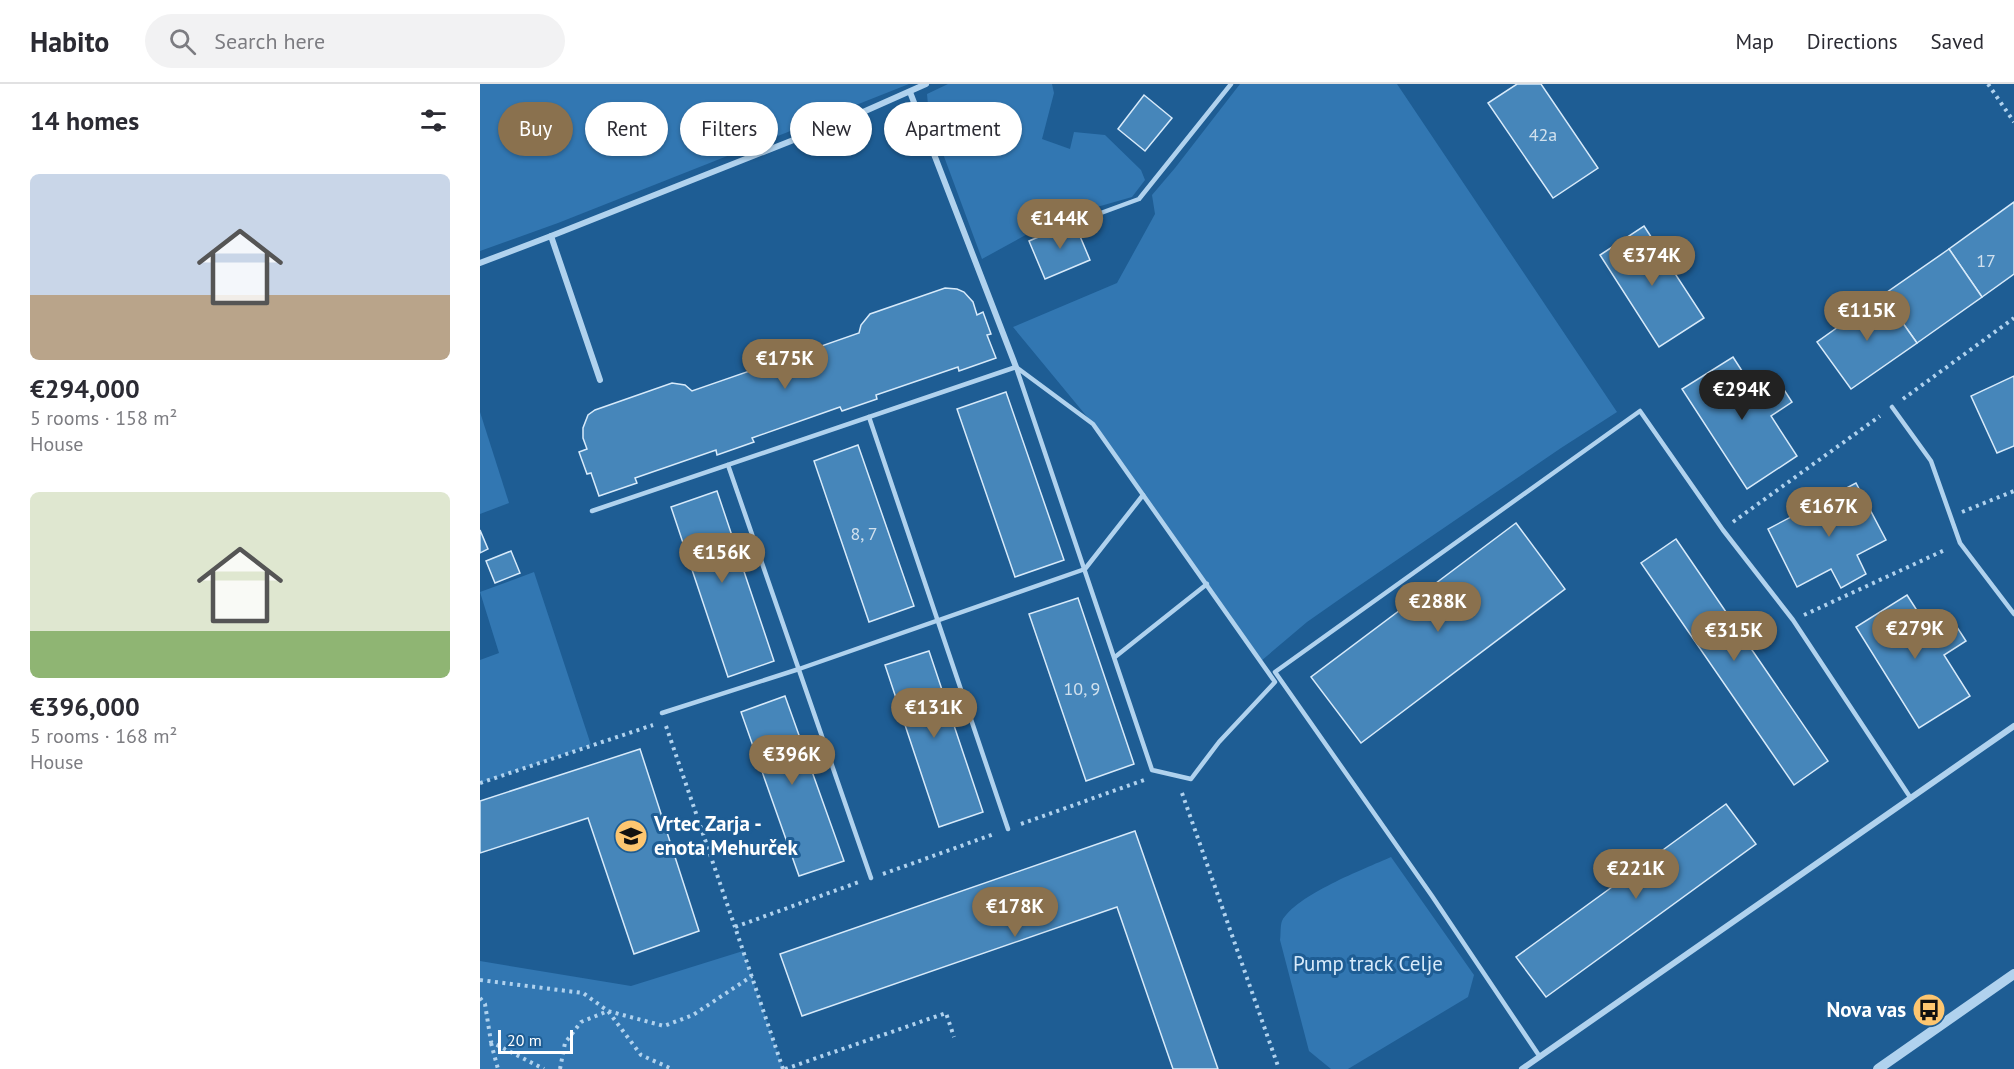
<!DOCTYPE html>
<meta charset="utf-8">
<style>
:root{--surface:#fff;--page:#f2f2f3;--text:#2b2b33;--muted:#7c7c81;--line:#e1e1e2;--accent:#8a714e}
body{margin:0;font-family:"PT Sans",sans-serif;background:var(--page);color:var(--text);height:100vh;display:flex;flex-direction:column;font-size:22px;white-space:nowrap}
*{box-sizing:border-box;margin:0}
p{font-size:20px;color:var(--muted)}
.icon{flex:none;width:33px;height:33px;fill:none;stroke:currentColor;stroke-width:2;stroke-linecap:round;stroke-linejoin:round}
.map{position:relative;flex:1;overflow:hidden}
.sheet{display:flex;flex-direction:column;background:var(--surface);width:480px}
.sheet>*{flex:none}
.hud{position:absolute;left:18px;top:18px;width:570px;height:54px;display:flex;gap:12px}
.scale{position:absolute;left:18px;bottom:15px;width:75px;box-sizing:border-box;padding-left:6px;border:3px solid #fff;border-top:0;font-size:16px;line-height:21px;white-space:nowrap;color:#fff;-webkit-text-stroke:4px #1e5d94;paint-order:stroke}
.price{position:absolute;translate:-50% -51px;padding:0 14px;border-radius:21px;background:var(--accent);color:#fff;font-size:20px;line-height:39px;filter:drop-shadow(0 2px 3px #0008)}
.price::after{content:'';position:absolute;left:50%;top:36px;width:18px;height:14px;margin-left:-9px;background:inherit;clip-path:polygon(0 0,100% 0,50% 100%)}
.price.on{background:#222;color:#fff}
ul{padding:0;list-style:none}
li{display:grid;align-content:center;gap:12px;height:318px;padding:0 30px}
li span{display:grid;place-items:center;height:186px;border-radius:9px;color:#555}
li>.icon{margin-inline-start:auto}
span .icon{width:108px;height:108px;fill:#fffc;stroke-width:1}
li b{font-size:26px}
h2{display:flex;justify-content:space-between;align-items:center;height:72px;padding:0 30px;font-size:26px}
.tag{padding:0 21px;border-radius:27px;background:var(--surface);box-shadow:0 2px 4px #0004;font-size:21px;line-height:54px}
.tag.on{background:var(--accent);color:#fff}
header{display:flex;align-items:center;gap:36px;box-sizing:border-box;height:84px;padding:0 30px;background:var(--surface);border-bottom:2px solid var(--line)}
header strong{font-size:28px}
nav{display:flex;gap:33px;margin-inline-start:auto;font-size:21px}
.search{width:420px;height:54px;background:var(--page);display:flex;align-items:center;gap:15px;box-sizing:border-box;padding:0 21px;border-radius:33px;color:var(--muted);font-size:22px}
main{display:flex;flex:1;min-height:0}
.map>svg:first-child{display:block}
.green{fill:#3277b2}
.building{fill:#4686ba;stroke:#d7eafa;stroke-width:1.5}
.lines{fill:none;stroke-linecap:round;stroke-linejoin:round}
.path{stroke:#b0d2ee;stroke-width:4;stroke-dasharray:3 4.5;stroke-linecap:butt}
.service{stroke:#b0d2ee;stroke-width:4.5}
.minor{stroke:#b0d2ee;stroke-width:6}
.tertiary{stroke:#b0d2ee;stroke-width:10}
.labels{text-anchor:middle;stroke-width:6;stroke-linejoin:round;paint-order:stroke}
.number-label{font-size:18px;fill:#d1e1ee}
.poi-label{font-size:21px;font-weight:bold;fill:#fff;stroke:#1e5d94;text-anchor:start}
.park-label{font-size:21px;fill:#d7eafa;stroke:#1e5d94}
</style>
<header>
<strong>Habito</strong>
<div class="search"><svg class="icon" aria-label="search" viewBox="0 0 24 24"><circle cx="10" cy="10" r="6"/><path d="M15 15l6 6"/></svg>Search here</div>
<nav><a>Map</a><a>Directions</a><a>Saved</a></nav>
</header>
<main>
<section class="sheet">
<h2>14 homes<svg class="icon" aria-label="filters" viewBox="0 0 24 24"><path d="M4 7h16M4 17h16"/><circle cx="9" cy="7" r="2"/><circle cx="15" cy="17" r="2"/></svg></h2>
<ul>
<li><span style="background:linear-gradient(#c9d6e8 65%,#b9a48a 0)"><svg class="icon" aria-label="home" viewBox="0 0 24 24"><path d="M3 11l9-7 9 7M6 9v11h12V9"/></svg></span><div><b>€294,000</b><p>5 rooms · 158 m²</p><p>House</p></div></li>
<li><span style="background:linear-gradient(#dfe7d0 75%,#8fb573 0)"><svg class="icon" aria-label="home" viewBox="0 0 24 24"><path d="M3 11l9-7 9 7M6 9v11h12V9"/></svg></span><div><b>€396,000</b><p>5 rooms · 168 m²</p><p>House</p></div></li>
</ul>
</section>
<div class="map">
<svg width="1534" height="985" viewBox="0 0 1534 985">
<rect width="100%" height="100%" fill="#1e5d94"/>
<g class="green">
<polygon points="0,0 429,0 78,139 0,167"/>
<polygon points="468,0 572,0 574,9 562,55 590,65 594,48 625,51 661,86 665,96 652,113 575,135 502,175 449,32 447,10"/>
<polygon points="760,0 917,0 1137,328 1081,364 867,510 827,538 781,577 613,340 533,243 637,199 675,130 672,111 695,84"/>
<polygon points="0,328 29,419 0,430"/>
<polygon points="54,488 111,661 0,699 0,576 19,569 0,508"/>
<path d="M911,773L994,891L988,913L868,985H851L829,967L800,856C801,850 800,842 802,837C816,811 884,785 911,773Z"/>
<polygon points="263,867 303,985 0,985 0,877 151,902"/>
</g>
<g class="building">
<polygon points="1037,0 1061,0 1118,84 1073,114 1008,19"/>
<polygon points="664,11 692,34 665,67 638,45"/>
<polygon points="1534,118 1534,190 1502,213 1469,165"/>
<polygon points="594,138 610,176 565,195 549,157"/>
<polygon points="1164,142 1224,234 1179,263 1120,171"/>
<polygon points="1469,165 1502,213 1437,259 1403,211"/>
<polygon points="465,204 477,205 484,208 493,218 497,231 503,228 511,250 507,251 516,274 479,287 478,283 396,311 397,315 362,327 360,323 272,354 274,358 237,371 236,366 155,394 157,399 119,412 111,389 107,390 99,368 107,365 103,354 103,344 108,331 115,326 192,299 205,301 212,307 379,249 381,241 390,230"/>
<polygon points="1403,211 1437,259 1371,305 1337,258"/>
<polygon points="1253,273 1280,315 1301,301 1312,318 1291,332 1317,372 1267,405 1202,305"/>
<polygon points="1534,292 1534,362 1517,369 1491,312"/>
<polygon points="526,308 584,476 535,493 477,325"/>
<polygon points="378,361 434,522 389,538 334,377"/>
<polygon points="1376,399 1406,456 1377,471 1386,490 1361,504 1351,485 1317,503 1288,445"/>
<polygon points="237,407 294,577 248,593 191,423"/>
<polygon points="1036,439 1085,505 881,659 831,593"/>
<polygon points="0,446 8,465 0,469"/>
<polygon points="1196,455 1348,677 1314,701 1161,479"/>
<polygon points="31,467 40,489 15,499 6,477"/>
<polygon points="1427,511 1454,553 1475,540 1486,557 1464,571 1490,612 1439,644 1376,543"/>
<polygon points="598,514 654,680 606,697 549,530"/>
<polygon points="449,567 503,728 459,743 405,581"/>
<polygon points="305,612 364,777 319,792 261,628"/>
<polygon points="160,665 219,847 154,870 108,734 0,769 0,717"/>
<polygon points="1246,720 1276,760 1066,913 1036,873"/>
<polygon points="655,747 738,985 693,985 637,823 322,932 300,870"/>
</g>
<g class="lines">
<g class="path">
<polyline points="1508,0 1534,38"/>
<polyline points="1423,315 1534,234"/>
<polyline points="1482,428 1534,407"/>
<polyline points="1253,438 1400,332"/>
<polyline points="1324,531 1467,465"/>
<polyline points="186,642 255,843"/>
<polyline points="0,699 173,641"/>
<polyline points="702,709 799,985"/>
<polyline points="541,740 664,696"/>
<polyline points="403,790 514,750"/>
<polyline points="0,896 103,909 128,927 184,942 213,931 272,892"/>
<polyline points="0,914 5,920 11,958 64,985"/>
<polyline points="11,959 18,985"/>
<polyline points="80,985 85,959 101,938 128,927 161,971 192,985"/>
<polyline points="303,985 255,843 379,798"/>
<polyline points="305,985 466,929 474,953"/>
</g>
<g class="service">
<polyline points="610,133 659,115 751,0"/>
<polygon points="536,283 613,340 795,598 739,658 711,695 672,686"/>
<polyline points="1412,323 1451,377 1480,459 1534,530"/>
<polyline points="389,333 528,745"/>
<polyline points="248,381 391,794"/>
<polyline points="112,427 536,283"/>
<polyline points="635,573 727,500"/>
<polyline points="182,629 319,585 605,485 663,411"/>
<polyline points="1060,973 952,812 795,588 1160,327 1243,446 1313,536 1430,713"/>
</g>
<g class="minor">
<polyline points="430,8 536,283"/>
<polyline points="0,179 71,152"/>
<polyline points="120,296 71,152 374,32 446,0"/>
<polyline points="1042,985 1534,642"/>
</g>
<polyline class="tertiary" points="1398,985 1534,890"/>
</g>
<defs>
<g id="school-disc" transform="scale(1.725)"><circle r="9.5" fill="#fdc670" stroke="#1e5d94"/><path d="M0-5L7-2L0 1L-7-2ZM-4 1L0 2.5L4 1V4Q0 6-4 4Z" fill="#111"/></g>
<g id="bus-disc" transform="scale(1.725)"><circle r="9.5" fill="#fdc670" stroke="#1e5d94"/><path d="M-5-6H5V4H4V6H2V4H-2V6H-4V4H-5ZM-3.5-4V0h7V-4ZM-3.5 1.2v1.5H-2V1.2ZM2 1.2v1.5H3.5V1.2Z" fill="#111"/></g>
</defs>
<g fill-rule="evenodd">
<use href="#school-disc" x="151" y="752"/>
<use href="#bus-disc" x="1449" y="926"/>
</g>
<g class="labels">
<g class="number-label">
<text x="1063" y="57">42a</text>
<text x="1506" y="183">17</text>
<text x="384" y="456">8, 7</text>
<text x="602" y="611">10, 9</text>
</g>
<g class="poi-label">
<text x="174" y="747">Vrtec Zarja -<tspan x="174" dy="24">enota Mehurček</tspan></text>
<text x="1426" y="933" text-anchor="end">Nova vas</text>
</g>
<g class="park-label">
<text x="888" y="887">Pump track Celje</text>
</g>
</g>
</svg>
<div class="scale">20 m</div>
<b class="price" style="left:580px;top:166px">€144K</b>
<b class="price" style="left:1172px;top:203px">€374K</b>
<b class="price" style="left:1387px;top:258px">€115K</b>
<b class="price" style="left:305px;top:306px">€175K</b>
<b class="price on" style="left:1262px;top:337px">€294K</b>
<b class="price" style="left:1349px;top:454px">€167K</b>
<b class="price" style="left:242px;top:500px">€156K</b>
<b class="price" style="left:958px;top:549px">€288K</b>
<b class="price" style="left:1435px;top:576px">€279K</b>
<b class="price" style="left:1254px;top:578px">€315K</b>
<b class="price" style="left:454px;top:655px">€131K</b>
<b class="price" style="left:312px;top:702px">€396K</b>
<b class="price" style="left:1156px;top:816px">€221K</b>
<b class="price" style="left:535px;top:854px">€178K</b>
<div class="hud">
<a class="tag on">Buy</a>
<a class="tag">Rent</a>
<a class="tag">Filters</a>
<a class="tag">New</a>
<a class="tag">Apartment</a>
</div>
</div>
</main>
